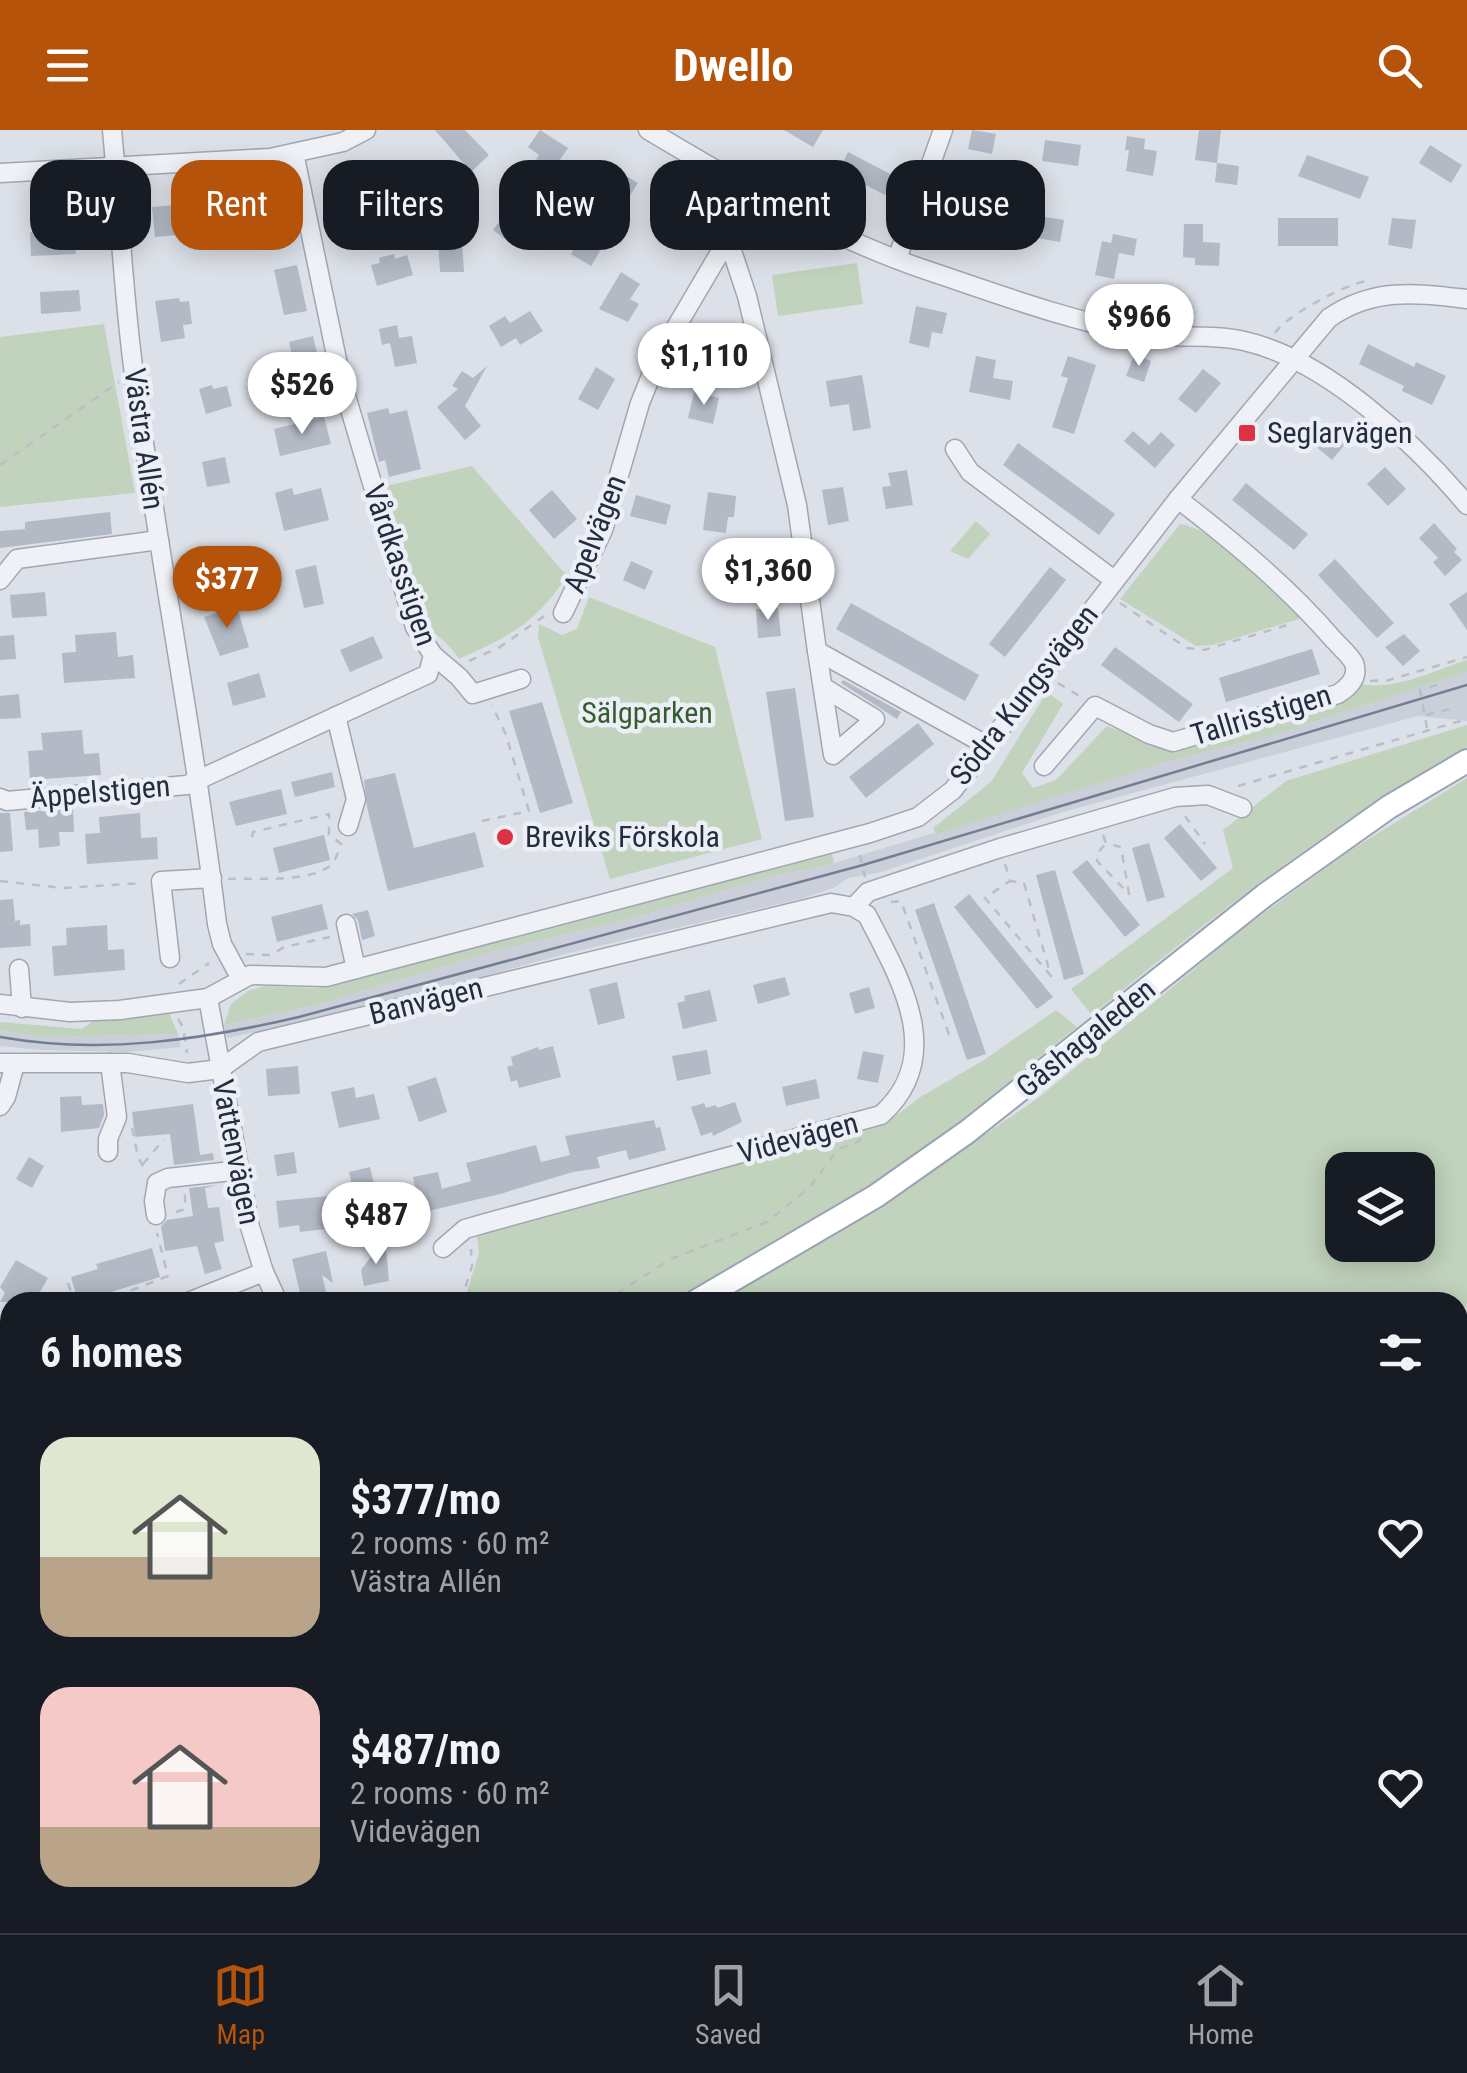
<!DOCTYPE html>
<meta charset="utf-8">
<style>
:root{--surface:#171b24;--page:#20242c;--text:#f1f3f6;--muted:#9ea1a6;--line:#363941;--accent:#b45309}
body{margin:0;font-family:"Roboto Condensed",sans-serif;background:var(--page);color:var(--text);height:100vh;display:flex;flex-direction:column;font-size:38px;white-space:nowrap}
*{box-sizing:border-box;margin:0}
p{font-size:32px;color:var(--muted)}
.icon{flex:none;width:55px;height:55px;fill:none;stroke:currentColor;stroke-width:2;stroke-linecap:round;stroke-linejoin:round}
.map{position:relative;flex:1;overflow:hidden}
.sheet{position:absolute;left:0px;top:1162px;width:1468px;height:642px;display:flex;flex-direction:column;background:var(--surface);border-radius:30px 30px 0 0;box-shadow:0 5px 25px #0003}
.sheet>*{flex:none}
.banner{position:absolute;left:30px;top:30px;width:1408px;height:90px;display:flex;gap:20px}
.controls{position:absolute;left:1325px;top:1022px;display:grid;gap:20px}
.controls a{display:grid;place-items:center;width:110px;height:110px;border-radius:20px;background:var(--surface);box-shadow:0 5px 25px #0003;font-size:50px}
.price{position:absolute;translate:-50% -85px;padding:0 22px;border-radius:35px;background:#fff;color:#222;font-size:32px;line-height:65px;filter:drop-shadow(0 2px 5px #0008)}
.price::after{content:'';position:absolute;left:50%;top:60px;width:30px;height:22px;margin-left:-15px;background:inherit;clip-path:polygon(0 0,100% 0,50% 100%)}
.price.current{background:var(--accent);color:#fff}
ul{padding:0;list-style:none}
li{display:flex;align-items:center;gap:30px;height:250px;padding:0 40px}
li span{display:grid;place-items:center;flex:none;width:280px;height:200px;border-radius:30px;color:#555}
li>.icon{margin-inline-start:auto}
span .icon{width:120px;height:120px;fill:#fffc;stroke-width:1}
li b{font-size:42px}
h2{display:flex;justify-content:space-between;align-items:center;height:120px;padding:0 40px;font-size:42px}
.chip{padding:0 35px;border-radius:30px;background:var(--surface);box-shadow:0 5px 25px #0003;font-size:35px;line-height:90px}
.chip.current{background:var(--accent);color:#fff}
header{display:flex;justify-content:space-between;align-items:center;height:130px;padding:0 40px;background:var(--accent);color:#fff;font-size:45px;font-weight:700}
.tab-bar{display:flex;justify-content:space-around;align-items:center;height:140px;border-top:2px solid var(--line);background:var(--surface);font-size:28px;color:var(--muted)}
.tab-bar a{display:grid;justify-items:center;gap:5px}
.tab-bar .current{color:var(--accent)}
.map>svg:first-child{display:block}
.built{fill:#cacfda}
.green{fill:#c1d3bc;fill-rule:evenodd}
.building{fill:#b3b9c5}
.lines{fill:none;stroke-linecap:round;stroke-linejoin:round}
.minor-casing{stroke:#a1a7b2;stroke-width:21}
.major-casing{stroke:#9aa3b5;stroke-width:26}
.path{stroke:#babec7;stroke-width:2.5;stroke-dasharray:8 8;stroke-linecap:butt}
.minor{stroke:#eff1f6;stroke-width:18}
.major{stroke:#fff;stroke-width:22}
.tram{stroke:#747e93;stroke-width:2.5}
.poi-dot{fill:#db3343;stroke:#eceff6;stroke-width:4}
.labels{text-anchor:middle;stroke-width:9;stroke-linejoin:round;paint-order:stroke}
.poi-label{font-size:30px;fill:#242d40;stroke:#eceff6;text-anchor:start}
.street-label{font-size:30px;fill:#242d40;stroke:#eceff6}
.park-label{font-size:30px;fill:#365d30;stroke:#eceff6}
</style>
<header><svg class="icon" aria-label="menu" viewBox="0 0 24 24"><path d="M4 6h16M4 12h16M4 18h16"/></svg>Dwello<svg class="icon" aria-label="search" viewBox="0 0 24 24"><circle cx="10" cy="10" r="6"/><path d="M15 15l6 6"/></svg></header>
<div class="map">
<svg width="1467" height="1803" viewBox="0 0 1467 1803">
<rect width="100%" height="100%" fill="#dce0e8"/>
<g class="built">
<polygon points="1467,542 1467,591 1418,586 1063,682 878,743 848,748 834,758 800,769 565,824 377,876 227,908 224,895 316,875 491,822 626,790 768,747 825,736 1163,633 1286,601"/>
<polygon points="0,900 46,907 178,904 181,917 128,922 40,920 0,916"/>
</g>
<g class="green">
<polygon points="857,133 863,174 778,186 772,145"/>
<polygon points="104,194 135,363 0,377 0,207"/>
<path d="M472,336L567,446C536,493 509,507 459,529C448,511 433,504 419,488L382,357Z"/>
<polygon points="976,391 990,404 968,429 950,421"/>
<path d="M1180,394C1224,402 1270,457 1302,488L1213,515L1196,516L1120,469Z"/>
<polygon points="589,467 715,517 762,709 610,749 538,507 539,494 562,505 577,499"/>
<path d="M1467,530V542L1286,601L1163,633L936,704L933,698L991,652L1047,562L1063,574L1022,643L1033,658L1056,650L1107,596L1167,620L1338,571L1354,562L1361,554C1395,561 1435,540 1467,530Z"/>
<path d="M1467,595V617C1331,693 1212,787 1092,885L1071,859L1233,738L1223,700L1286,651Z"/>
<path d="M1467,648V1173L1458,1202V1172H717L874,1080L1037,969L1245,797L1349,721ZM1342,1040H1418V1115H1342Z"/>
<polygon points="832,724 834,733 825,736 768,747 626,790 491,822 316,875 224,895 231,874 248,861 264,856 318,858 361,848 498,809"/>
<polygon points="1056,880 1077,897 937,1009 849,1069 730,1142 669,1172 464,1172 479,1123 477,1106 883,995 922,966 981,932"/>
<polygon points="169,883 178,904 46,907 0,900 0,892 82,899 95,890"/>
<polygon points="0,1293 10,1297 10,1389 0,1390"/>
<polygon points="1467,1317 1467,1803 1295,1803 1297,1795 1458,1795 1458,1345"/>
<polygon points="10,1430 10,1795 1266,1795 1263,1803 0,1803 0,1431"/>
</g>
<g class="building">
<polygon points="435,0 465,0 489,25 471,42"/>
<polygon points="540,0 568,18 553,40 536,29 539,25 528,17"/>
<polygon points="784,0 823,0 813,17"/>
<polygon points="972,0 996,4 992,24 968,19"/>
<polygon points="1199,0 1221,0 1217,33 1195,30"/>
<polygon points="1127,6 1145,9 1144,19 1157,21 1153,46 1126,41 1129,20 1125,20"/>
<polygon points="1045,10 1081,15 1078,36 1042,31"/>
<polygon points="1430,15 1462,35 1451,53 1419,33"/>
<polygon points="848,22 894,46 885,65 856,50 852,58 835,49"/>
<polygon points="1307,25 1369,47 1360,69 1298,46"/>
<polygon points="1217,33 1239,36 1237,55 1215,52"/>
<polygon points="608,35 638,53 625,73 596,55"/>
<polygon points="404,50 413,79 395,84 385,56"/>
<polygon points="273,58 275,80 234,83 232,61"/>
<polygon points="352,61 363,110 341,115 330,66"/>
<polygon points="955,62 992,71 985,94 949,83"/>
<polygon points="520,63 538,76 510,113 493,100"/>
<polygon points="667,64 698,82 687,102 656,84"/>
<polygon points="176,75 179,105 155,107 152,77"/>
<polygon points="1030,80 1044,83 1044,87 1064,90 1060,112 1025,106"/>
<rect x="1278" y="88" width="60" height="28"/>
<polygon points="1392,88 1416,90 1412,119 1388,115"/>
<polygon points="1184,94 1203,94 1203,112 1220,113 1219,136 1195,135 1195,128 1183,127"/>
<polygon points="74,100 76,124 31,126 30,102"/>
<polygon points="1113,104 1137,109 1134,126 1119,123 1114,149 1095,145 1102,111 1111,113"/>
<polygon points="580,109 600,121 591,136 571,124"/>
<polygon points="462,111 464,142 440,142 438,112"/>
<polygon points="394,124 395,129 407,125 413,145 377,156 371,135 380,133 379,128"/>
<polygon points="297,135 307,181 284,185 274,140"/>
<polygon points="621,142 640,154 630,169 639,174 628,192 599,179"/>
<polygon points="79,160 81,181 41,184 40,162"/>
<polygon points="179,168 180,172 189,171 192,194 183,195 185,208 161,212 155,171"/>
<polygon points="916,176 947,183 942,204 932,202 929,218 909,213"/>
<polygon points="530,181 543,201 520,215 516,208 501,217 489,196 505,186 510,193"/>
<polygon points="397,195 399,208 412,206 417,233 395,237 390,213 382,215 379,199"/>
<polygon points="705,201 734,207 729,229 701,223"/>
<polygon points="313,206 324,253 300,258 289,212"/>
<polygon points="1368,214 1414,237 1416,232 1446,246 1432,275 1402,261 1404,256 1359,234"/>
<polygon points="1134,225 1151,231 1144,252 1126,246"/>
<polygon points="976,226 996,230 993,248 1013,251 1010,270 969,262"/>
<polygon points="1068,226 1096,235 1074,304 1052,297 1068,248 1061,246"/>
<polygon points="487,236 465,276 481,296 465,310 437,277 458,259 452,256 462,241 473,248"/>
<polygon points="596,237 615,249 598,280 578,269"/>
<polygon points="1203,239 1221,253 1196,283 1178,269"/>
<polygon points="862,245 871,298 853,301 849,274 830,277 826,251"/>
<polygon points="212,255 213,259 227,256 232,276 206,284 199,259"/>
<polygon points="694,262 719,268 713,294 688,288"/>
<polygon points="388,278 390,284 407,280 421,339 389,347 385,330 379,332 367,283"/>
<polygon points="324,287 331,314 280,326 274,299"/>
<polygon points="1330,295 1348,311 1332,330 1313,314"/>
<polygon points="1133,301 1149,315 1161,302 1175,315 1155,338 1124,311"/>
<polygon points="1018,313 1115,384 1099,405 1003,335"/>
<polygon points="225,327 230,353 207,357 202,332"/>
<polygon points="1385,337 1406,359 1388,376 1367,354"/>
<polygon points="907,340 913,375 886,379 882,357 891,356 888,343"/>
<polygon points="1246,353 1308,404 1294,420 1232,370"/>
<polygon points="843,357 849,391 828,395 822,360"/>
<polygon points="292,358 294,365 321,358 329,390 284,401 275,363"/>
<polygon points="552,360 577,389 554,409 529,380"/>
<polygon points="708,362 736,366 734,387 728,387 726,403 703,400"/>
<polygon points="636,365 671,375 666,395 630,386"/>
<polygon points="110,382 112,404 0,418 0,401 25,399 25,392"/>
<polygon points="1434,393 1457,419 1454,422 1462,430 1445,446 1433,432 1438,428 1419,408"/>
<polygon points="245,421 248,441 222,445 219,425"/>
<polygon points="1335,429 1394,493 1377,508 1318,445"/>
<polygon points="631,431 653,441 645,460 623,450"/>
<polygon points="316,435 324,474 304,478 295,440"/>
<polygon points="1050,437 1066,450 1005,527 989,514"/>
<polygon points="45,462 47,486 12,488 10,465"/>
<polygon points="1467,462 1467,500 1449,474"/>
<polygon points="851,473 979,545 965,571 836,499"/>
<polygon points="237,477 249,517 220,526 204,487"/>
<polygon points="778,478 781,506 758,508 756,479"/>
<polygon points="116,502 118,527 133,525 135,548 64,553 62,523 76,522 75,505"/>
<polygon points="1404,504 1420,521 1403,536 1385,517"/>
<polygon points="14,505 16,529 0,530 0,506"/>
<polygon points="373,506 383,528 350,542 340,520"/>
<polygon points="1115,517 1193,574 1179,592 1101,535"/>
<polygon points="1312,519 1320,544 1226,572 1219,548"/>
<polygon points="259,543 266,567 233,576 227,553"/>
<polygon points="843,550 901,582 897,589 841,553"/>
<polygon points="795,558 814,687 785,691 766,562"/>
<polygon points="19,564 21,588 0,589 0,566"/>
<polygon points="542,572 573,673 540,683 509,581"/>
<polygon points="918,593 934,614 866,668 849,647"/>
<polygon points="82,600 84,624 99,623 101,645 30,650 28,621 43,620 41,603"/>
<polygon points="332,642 335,657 295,667 291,652"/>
<polygon points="395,643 414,718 475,702 484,737 388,761 367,677 364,650"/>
<polygon points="281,659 287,684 236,696 229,672"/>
<polygon points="73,678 74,702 59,702 60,716 39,718 38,699 26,700 24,682"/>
<polygon points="0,683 10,683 13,721 0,722"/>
<polygon points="140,683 141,708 157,707 158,729 87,734 85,704 100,703 99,687"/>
<polygon points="1180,694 1217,738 1201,751 1164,708"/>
<polygon points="324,705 330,730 279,743 273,718"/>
<polygon points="1149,713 1165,767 1147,772 1132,718"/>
<polygon points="1087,730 1140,795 1125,807 1072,742"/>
<polygon points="1055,740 1084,844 1064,850 1036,745"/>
<polygon points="969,764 1053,867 1037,879 954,777"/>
<polygon points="13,769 15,791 20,790 20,795 30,794 31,816 0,818 0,770"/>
<polygon points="934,773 986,924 967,930 915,780"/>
<polygon points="322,774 328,799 277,812 271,787"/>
<polygon points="368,780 375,806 362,810 358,790 352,784"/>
<polygon points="107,795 108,820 124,819 125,840 54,846 52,816 67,815 66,798"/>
<polygon points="785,847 790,865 758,874 753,855"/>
<polygon points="617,852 625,888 598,895 589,859"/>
<polygon points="869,857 875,878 855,884 849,863"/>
<polygon points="710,860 717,891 683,899 677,873 685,871 684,866"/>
<polygon points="553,916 561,947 519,958 517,950 511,952 507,937 513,935 511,927 538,917 539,920"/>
<polygon points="707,920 711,944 677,951 672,926"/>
<polygon points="863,921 884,925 878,953 857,949"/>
<polygon points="298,936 300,964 268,966 266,939"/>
<polygon points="436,947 447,982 419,992 407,957"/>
<polygon points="816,949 820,968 786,976 782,957"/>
<polygon points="354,957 356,968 374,964 380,989 339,998 331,962"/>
<polygon points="81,966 82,975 103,974 104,985 99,998 61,1002 60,967"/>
<polygon points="735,972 742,992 713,1006 712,1002 701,1006 691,977 704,973 706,978 716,975 717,978"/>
<polygon points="193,974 200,1025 213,1023 214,1030 174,1035 170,1004 135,1007 132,982"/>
<polygon points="654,990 656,998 660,997 666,1020 629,1030 626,1020 597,1027 600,1038 573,1042 500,1064 420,1083 413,1047 438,1042 442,1059 471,1051 466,1033 536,1015 541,1032 570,1025 565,1006"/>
<polygon points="294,1022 297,1043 277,1046 274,1025"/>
<polygon points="29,1027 44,1036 32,1058 16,1049"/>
<polygon points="370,1037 376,1062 387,1060 391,1080 406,1076 409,1090 378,1096 378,1092 361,1094 349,1042"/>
<polygon points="217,1055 205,1058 208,1078 219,1077 224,1111 214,1113 222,1139 205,1144 197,1116 165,1121 161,1096 167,1090 193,1086 189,1058"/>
<polygon points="330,1066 334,1098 300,1102 299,1095 279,1098 276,1071"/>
<polygon points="385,1108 389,1151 364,1156 361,1140"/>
<polygon points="152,1118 160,1147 78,1172 71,1147 98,1139 96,1134"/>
<polygon points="326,1121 333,1153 322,1145 327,1166 302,1171 292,1129"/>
<polygon points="16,1130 48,1148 34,1172 0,1172 5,1163 0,1157"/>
</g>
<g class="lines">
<g class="minor-casing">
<g id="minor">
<path d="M112,0C120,83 123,168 135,251C160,433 195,612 217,794L222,814L241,849"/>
<path d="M648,0C737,53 828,107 926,140C995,163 1066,190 1138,203C1173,210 1209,203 1244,211C1325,229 1415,313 1467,375"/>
<polyline points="0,43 270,28 343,12 366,0"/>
<polyline points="754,63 728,109 747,166 797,375 817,521 988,616"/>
<polyline points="897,129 943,0"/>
<polyline points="955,319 970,342 1114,450"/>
<polyline points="0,450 17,429 159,410"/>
<polyline points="563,483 603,400 640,273 659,226 728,109"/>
<polyline points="817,521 833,625 875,589 823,557"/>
<polyline points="433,525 459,547 473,564 521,549"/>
<polyline points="336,586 356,669 348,696"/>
<path d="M1044,636L1095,576L1149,604L1173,612L1338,564C1349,557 1359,547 1354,533C1350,525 1339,516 1333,509C1287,456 1234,412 1178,369"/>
<polyline points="0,668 7,671 187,655 428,544 433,525 415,497 341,249 294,23"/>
<polyline points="854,777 868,762 1000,718 1175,667 1208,665 1242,678"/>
<polyline points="346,794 356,839"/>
<polyline points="170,828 161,751 212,748"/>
<polyline points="19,839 22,878"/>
<polyline points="208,868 250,1097 264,1142 278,1172"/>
<path d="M0,874L70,882L120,880L208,868L250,845L326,847L870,703L918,687L953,660L1178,369L1329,188C1374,157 1416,163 1467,169"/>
<path d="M0,933H128L188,943L220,939L258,912L831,773L854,777L867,785C900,849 947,926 881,985L486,1093L465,1099L443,1118"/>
<polyline points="0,976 6,967 15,934"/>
<polyline points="108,1022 108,1009 117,987 110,933"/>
<polyline points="156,1085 154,1071 157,1053 168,1048 241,1040"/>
<polyline points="188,1172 264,1142"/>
<polyline points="625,1795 630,1803"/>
</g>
</g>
<g class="major-casing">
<g id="major">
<polyline points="695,1172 876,1066 967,1002 1265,765 1389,677 1467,631"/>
<polyline points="0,1402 10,1401"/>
</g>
</g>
<g class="path">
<path d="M1275,203C1287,185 1344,155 1366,151"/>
<polyline points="0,335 119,252"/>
<polyline points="1120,473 1187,518 1204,520 1294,493"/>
<polyline points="469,531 500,517 547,484"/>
<polyline points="1370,551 1389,550 1467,527"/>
<polyline points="1058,553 1081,567"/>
<polyline points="1426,585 1454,578"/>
<polyline points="1427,598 1420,560 1444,553"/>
<polyline points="1238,656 1467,589"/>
<polyline points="1185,686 1205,714"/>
<polyline points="482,691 529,681 506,605 492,575"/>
<polyline points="1103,705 1106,713 1121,717 1129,764 1097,731 1097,724 1106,713"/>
<polyline points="860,725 865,747"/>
<polyline points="1005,734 1010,751 1024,753 1051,846 985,768 1010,751"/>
<path d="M228,749C254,748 311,753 331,735C336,730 339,720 341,714L329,704V684L253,702L252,708"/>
<polyline points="0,751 63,758 143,753"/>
<polyline points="891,772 901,771 951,910"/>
<polyline points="246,824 271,825 284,817 330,807"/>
<polyline points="179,854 209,833"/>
<polyline points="178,889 183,897 187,923"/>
<polyline points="132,998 138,1027 146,1042"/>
<polyline points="143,1034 164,1009"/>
<polyline points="176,1082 185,1079 185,1062"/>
<polyline points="68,1153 74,1172"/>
<polyline points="101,1172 168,1146 157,1103"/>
<polyline points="461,1172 472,1136 471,1119"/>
<polyline points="603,1172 671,1129 767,1092 809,1058 838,1019 860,1011 861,1008"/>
<polyline points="1458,1210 1467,1184"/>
<polyline points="0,1285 10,1281"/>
<polyline points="0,1290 10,1293"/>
<polyline points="0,1690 10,1679"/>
<polyline points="0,1750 10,1765"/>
<polyline points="26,1795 27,1803"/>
<polyline points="974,1803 992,1795"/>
<polyline points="1282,1803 1284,1795"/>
</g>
<use href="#minor" class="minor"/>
<use href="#major" class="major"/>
<path class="tram" d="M0,907C101,925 200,910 299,887L863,735L1467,555"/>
</g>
<g class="poi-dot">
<rect x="1237" y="293" width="20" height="20" rx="5"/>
<circle cx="505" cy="707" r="10"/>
</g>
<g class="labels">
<g class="poi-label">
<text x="1267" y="313">Seglarvägen</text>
<text x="525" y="717">Breviks Förskola</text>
</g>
<g class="street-label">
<text transform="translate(144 309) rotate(82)" y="10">Västra Allén</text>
<text transform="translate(595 404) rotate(-69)" y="10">Apelvägen</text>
<text transform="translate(400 435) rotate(71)" y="10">Vårdkasstigen</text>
<text transform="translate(1024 565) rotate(-52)" y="10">Södra Kungsvägen</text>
<text transform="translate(1261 585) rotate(-17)" y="10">Tallrisstigen</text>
<text transform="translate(100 662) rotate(-5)" y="10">Äppelstigen</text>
<text transform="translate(426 871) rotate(-14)" y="10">Banvägen</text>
<text transform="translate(1086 908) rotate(-39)" y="10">Gåshagaleden</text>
<text transform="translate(798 1008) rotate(-15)" y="10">Videvägen</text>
<text transform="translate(236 1022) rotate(79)" y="10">Vattenvägen</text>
</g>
<g class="park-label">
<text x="647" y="593">Sälgparken</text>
</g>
</g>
</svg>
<div class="controls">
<a><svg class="icon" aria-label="layers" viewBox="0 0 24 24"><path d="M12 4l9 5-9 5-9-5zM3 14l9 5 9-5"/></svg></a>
</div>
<b class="price" style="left:1139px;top:239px">$966</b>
<b class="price" style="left:704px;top:278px">$1,110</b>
<b class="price" style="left:302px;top:307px">$526</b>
<b class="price" style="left:768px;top:493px">$1,360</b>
<b class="price current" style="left:227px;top:501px">$377</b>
<b class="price" style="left:376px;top:1137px">$487</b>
<div class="banner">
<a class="chip">Buy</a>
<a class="chip current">Rent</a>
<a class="chip">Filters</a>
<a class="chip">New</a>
<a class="chip">Apartment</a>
<a class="chip">House</a>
</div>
<section class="sheet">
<h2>6 homes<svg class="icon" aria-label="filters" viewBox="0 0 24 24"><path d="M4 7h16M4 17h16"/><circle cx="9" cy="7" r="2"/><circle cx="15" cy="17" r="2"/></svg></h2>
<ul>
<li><span style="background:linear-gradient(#dfe7d0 60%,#b9a48a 0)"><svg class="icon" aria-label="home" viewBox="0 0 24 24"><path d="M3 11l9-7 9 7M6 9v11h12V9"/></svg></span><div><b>$377/mo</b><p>2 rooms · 60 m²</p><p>Västra Allén</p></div><svg class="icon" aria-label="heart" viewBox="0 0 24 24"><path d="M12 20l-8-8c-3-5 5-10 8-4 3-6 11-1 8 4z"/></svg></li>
<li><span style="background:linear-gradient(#f6c9c9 70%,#b9a48a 0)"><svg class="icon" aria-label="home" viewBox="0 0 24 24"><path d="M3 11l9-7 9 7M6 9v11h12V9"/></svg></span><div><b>$487/mo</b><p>2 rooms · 60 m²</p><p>Videvägen</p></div><svg class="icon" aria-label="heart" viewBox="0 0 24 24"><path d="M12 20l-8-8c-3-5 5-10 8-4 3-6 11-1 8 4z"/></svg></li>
</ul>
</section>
</div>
<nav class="tab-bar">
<a class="current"><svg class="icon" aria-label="map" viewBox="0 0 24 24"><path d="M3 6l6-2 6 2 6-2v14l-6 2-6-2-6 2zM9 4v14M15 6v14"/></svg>Map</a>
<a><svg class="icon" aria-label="saved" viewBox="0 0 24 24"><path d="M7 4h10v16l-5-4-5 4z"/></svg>Saved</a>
<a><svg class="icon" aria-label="home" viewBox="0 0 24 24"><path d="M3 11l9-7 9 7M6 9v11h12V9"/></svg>Home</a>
</nav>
